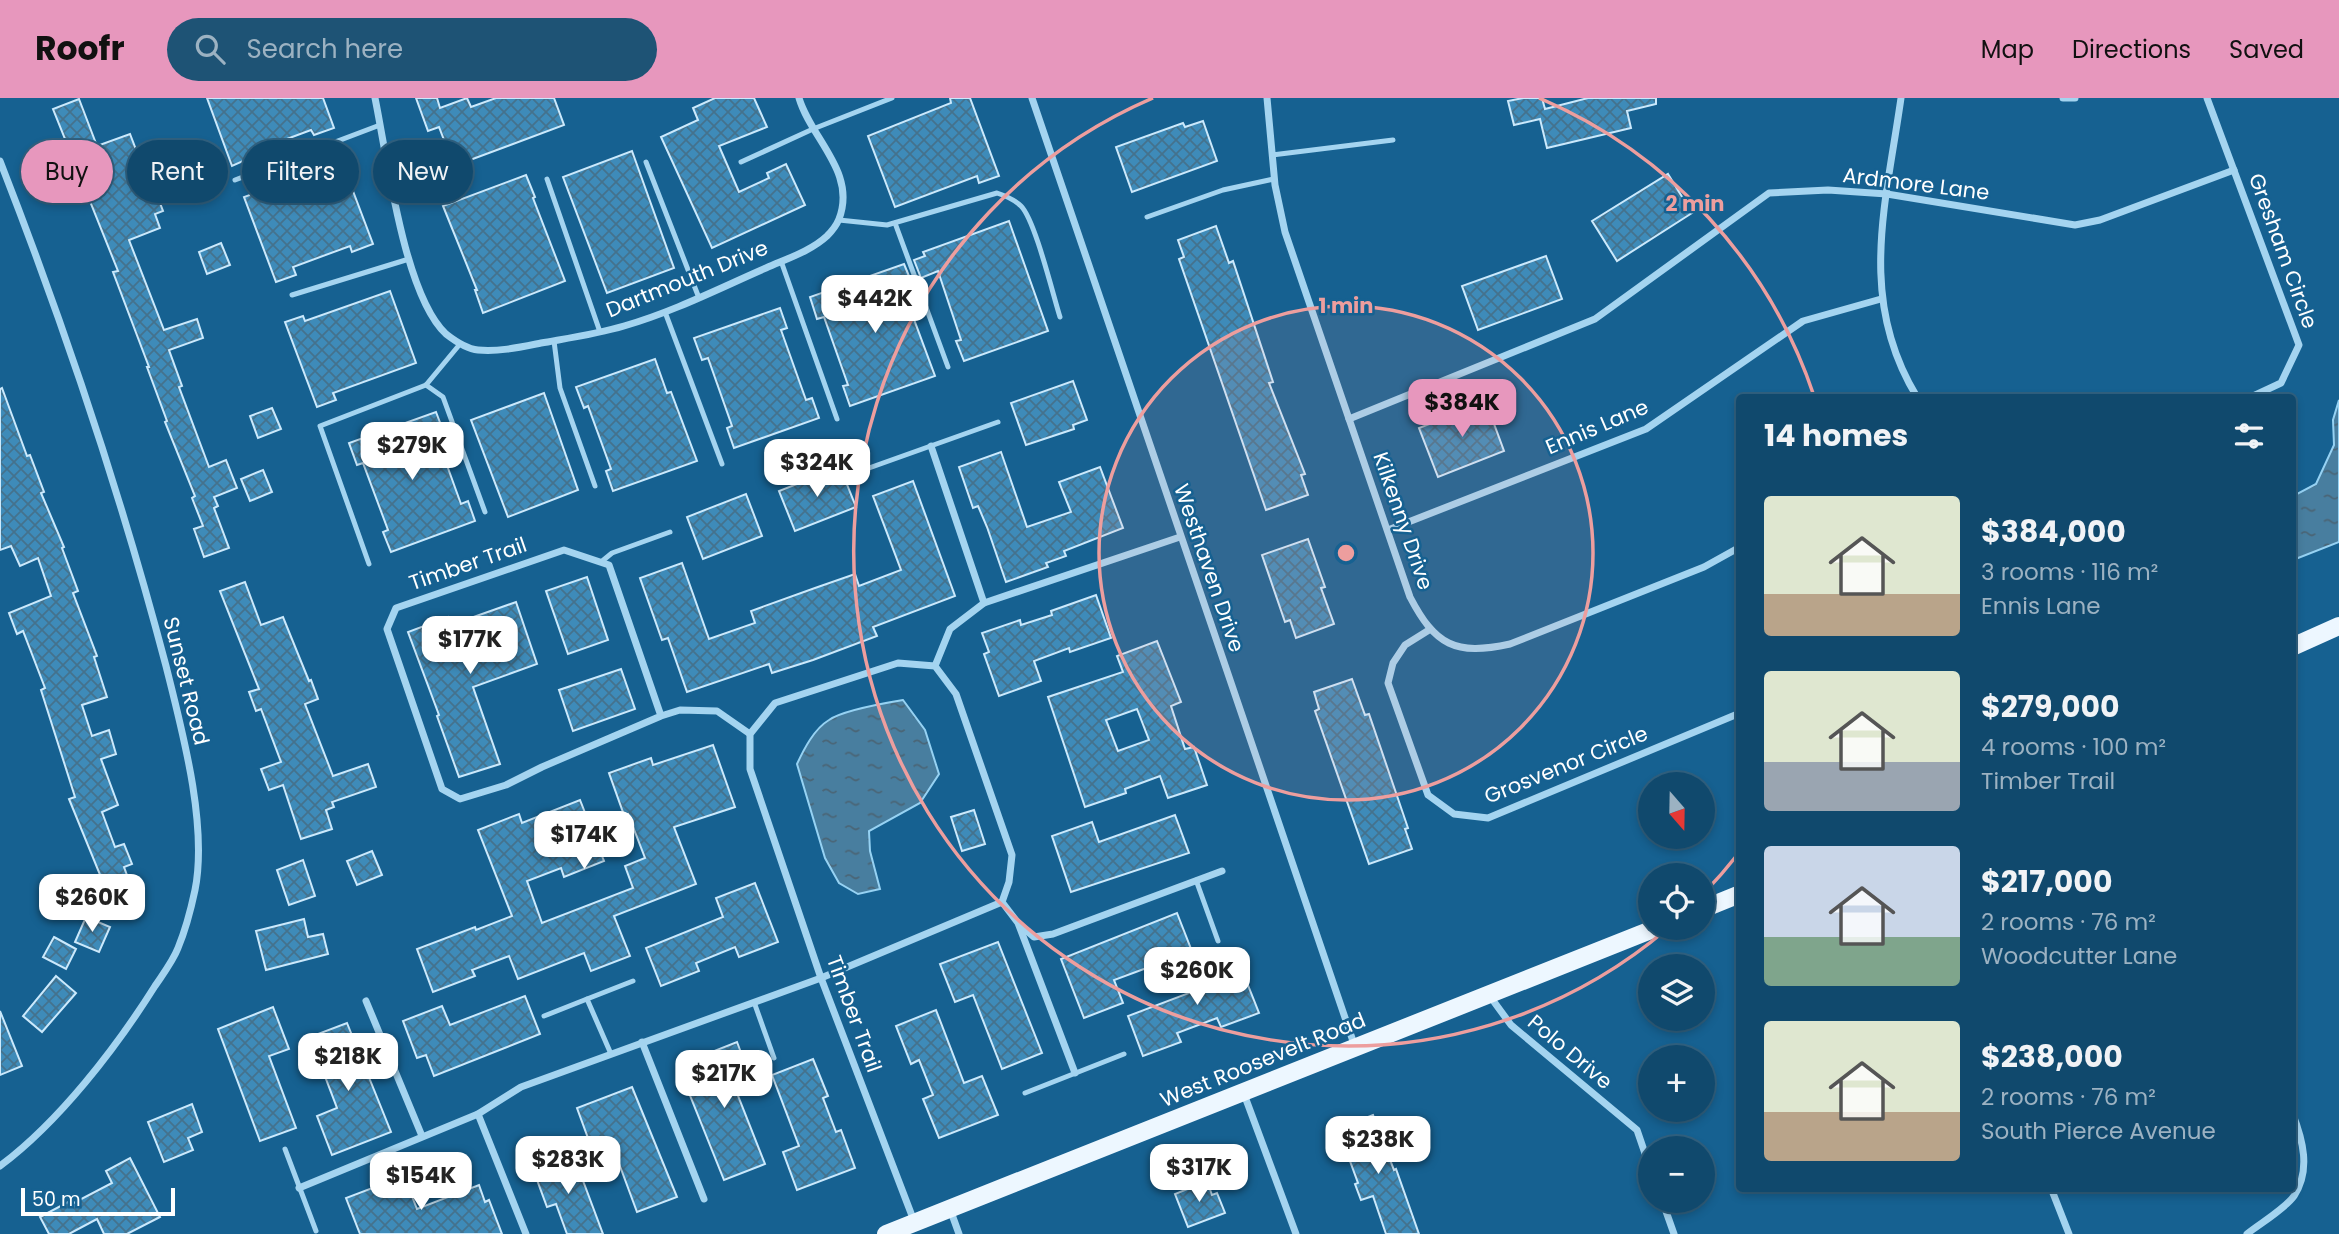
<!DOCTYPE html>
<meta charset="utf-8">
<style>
:root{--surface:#10496d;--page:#1e5375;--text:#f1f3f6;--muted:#9cb2c2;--line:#306180;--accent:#e797bd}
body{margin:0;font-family:Poppins,sans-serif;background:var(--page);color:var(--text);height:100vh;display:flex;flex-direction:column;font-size:26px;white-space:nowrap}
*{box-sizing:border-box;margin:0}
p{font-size:23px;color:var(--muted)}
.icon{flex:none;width:38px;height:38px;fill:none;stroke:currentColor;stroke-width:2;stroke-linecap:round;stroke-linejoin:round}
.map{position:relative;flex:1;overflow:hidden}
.details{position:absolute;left:1736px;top:296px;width:560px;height:798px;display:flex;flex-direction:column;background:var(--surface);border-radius:7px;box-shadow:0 4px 10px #0003,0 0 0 2px var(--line)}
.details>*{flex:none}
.guide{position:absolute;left:21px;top:42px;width:665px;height:63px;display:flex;gap:14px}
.needle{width:46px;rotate:160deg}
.controls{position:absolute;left:1638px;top:674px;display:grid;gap:14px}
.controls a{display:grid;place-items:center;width:77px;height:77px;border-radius:50%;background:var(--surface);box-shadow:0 4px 10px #0003,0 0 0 2px var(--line);font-size:35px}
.scale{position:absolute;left:21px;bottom:18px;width:154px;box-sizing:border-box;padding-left:7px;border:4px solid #fff;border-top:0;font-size:19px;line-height:24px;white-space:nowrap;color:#fff;-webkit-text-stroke:5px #166191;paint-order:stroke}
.price{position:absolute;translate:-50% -60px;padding:0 16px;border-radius:14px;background:#fff;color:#222;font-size:23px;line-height:46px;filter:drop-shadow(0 2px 4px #0008)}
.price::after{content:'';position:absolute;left:50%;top:42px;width:21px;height:16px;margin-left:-10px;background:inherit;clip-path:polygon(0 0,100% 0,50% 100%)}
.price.selected{background:var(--accent);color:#111}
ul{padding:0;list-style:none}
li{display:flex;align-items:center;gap:21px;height:175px;padding:0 28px}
li span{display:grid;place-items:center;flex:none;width:196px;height:140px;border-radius:7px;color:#555}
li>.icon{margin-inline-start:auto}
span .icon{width:84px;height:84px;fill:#fffc;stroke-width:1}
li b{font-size:30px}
h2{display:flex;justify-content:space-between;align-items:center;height:84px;padding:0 28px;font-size:30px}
.chip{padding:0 24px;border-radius:32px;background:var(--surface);box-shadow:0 4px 10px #0003,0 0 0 2px var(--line);font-size:24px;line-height:63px}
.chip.selected{background:var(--accent);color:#111}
header{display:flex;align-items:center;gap:42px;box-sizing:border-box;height:98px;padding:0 35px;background:var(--accent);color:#111}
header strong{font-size:33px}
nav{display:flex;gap:38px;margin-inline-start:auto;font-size:24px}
.search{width:490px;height:63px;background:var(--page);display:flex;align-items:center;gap:18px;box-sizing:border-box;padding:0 24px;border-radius:38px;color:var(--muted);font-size:26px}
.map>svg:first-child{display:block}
.water{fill:url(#water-ripples);stroke:#96d2f3;stroke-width:2}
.building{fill:url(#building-cross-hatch);stroke:#cbe9fc;stroke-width:2;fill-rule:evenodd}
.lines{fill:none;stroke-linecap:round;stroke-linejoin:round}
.service{stroke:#a4d4f0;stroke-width:5}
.minor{stroke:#a4d4f0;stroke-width:7}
.primary{stroke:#edf7ff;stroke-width:18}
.ring{fill:none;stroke:#ed9e9e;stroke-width:3.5}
.labels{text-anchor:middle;stroke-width:5;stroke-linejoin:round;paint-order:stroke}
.street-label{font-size:21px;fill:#fff;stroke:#166191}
.centre{fill:#ed9e9e;stroke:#166191;stroke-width:3.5}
.ring-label{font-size:21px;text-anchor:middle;font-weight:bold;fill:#ed9e9e;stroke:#166191;stroke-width:5;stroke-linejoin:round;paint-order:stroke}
</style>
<header>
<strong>Roofr</strong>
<div class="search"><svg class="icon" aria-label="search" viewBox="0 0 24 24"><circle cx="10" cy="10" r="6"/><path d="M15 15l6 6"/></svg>Search here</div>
<nav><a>Map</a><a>Directions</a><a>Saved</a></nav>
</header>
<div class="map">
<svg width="2339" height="1136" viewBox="0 0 2339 1136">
<defs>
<pattern id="water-ripples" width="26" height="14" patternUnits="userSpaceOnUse" patternTransform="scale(1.75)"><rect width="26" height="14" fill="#487e9f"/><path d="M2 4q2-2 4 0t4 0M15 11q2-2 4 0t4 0" fill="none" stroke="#4a6576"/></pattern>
<pattern id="building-cross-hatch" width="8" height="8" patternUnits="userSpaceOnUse" patternTransform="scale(1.75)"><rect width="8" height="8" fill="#3e8bb9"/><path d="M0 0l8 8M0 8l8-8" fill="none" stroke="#44728d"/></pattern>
</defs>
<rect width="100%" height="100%" fill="#166191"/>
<g class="water">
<polygon points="2339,302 2339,444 2293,462 2293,398 2316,386 2334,347 2333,322"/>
<path d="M903,602L925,632L939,676L920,705L869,733L870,753L880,791L858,796L839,785L825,760L797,666C804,651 814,631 829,622C843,612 885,605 903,602Z"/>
</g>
<g class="building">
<polygon points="207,0 323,0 334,30 314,37 311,32 249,55 250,60 232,68"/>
<polygon points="416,0 437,0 440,10 467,0 471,9 496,0 554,0 564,27 454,68 439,29 428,33"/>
<polygon points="715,0 754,0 767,29 719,48 739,94 769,80 767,75 786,66 805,107 712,150 661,39 698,22 693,10"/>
<polygon points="950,0 970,0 999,78 979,85 977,78 895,109 868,38 951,5"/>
<polygon points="1523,0 1542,0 1545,11 1588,0 1656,0 1656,6 1627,13 1631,30 1547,50 1540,21 1514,27 1508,3"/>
<polygon points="79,1 97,48 130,36 138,57 135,58 147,90 153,87 163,113 155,116 160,130 129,142 164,232 197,221 203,240 169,252 182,288 179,289 209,369 226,362 237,390 214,399 218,408 214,410 229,450 204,459 194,431 203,428 192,400 195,398 165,324 167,323 147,269 149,269 113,174 118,173 53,11"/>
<polygon points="1203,23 1217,63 1132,94 1116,49 1183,25 1185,29"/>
<polygon points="632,53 674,170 607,195 563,79"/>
<polygon points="342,64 373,146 352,154 350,148 293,169 296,177 276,184 244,99 264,92 267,98 325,76 323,71"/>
<polygon points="1668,76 1692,115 1617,163 1592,123"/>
<polygon points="526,77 535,99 533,100 565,183 483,215 475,192 477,192 443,108"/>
<polygon points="1009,123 1048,233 964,263 956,243 961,242 938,173 921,180 914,162 925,158 923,154"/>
<polygon points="1216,128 1229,165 1233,163 1273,284 1269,285 1305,376 1301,377 1308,397 1266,412 1179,161 1184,159 1178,142"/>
<polygon points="221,145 230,167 207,176 199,154"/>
<polygon points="1546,158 1562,201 1478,232 1462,188"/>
<polygon points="904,166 911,183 902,186 902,189 935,278 850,308 843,288 848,287 824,219 817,221 810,199"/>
<polygon points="390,193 416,265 333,295 336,302 317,309 285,224 303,218 305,223"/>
<polygon points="780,210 787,230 781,232 806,302 812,300 819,320 734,350 727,330 732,328 708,260 702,262 694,240"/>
<polygon points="655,261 667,295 671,294 697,363 613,393 606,373 611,371 588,308 584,310 576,289"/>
<polygon points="1073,283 1087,322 1073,327 1074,331 1026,347 1011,305"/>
<polygon points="2,290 27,358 30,357 44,394 41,395 64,449 62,450 78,493 73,495 97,558 94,559 107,599 82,607 92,638 109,632 116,656 101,661 118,707 102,714 115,749 124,746 132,766 124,769 128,780 105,789 69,701 75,699 41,592 45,590 23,533 17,536 9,515 51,498 38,460 20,468 11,448 0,452 0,291"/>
<polygon points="544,295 578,392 508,419 471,322"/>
<polygon points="1486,304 1504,353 1438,379 1419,330"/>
<polygon points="272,310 281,331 258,340 250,318"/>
<polygon points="436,314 444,335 436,337 461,406 468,403 475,423 391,454 383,434 388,432 363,365 357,367 349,345"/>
<polygon points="1001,354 1027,429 1071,414 1059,384 1100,369 1123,430 1064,453 1066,458 1046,465 1048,469 1006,484 987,429 978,408 973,410 959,369"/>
<polygon points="840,369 856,409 795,433 779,393"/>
<polygon points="263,372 272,394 250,403 241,381"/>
<polygon points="913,383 955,498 873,529 877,538 813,562 772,575 769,566 687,594 668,540 662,542 640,480 682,465 709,541 755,525 751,513 815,490 855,476 859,488 901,472 873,398"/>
<polygon points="746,396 762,438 703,461 687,419"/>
<polygon points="1308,441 1325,489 1321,490 1334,526 1296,540 1290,522 1285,524 1262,457"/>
<polygon points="587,479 608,542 568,556 546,493"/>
<polygon points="245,484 261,527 283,519 309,583 311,582 318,601 305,606 333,678 368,666 376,689 332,704 334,709 326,712 332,731 301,741 283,687 269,692 261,671 281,664 261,611 256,613 249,594 259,591 220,493"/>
<polygon points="1096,497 1111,540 1070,554 1069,550 1034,563 1041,583 999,598 984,556 989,554 982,535 1020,522 1021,527 1052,517 1051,513"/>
<polygon points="516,504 537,566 473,589 500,666 459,679 437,618 439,617 408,534 448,519 451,527"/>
<path d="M1157,543L1181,604L1171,608L1185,651L1194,649L1207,687L1168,700L1160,678L1125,691L1126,695L1085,709L1048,599L1123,574L1117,558ZM1137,611L1149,642L1118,653L1106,622Z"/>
<polygon points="621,571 635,611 573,633 559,592"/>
<polygon points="1352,581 1365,617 1369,616 1408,730 1405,731 1412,751 1369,766 1315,613 1319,611 1314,594"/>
<polygon points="713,647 735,709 674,729 696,786 614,818 630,858 591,873 584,855 518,881 509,858 472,872 475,878 433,894 417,851 475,829 476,832 512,818 478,732 519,716 522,725 580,702 604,763 564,779 561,770 527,783 542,825 633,790 625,768 645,760 628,716 624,717 609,675 651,660 653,667"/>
<polygon points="974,712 985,746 962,753 951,719"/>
<polygon points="1175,717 1189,755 1071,794 1052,738 1092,724 1099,744"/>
<polygon points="372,753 382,777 357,787 347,763"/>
<polygon points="303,762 315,798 289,807 277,772"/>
<polygon points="755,785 778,844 739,859 735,849 696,865 699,873 661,888 646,850 723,819 716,800"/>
<polygon points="1177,815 1193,856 1154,871 1152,868 1114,882 1123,905 1084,920 1061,861"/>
<polygon points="86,819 110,829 99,854 75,844"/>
<polygon points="304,821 308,839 323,836 328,856 266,872 256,833"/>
<polygon points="54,839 76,851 66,871 43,859"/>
<polygon points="998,844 1042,955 1002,971 973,897 955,904 940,866"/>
<polygon points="1236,857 1259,915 1221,929 1217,920 1177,935 1181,944 1143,958 1128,918 1205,889 1199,871"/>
<polygon points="56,878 76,895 42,934 23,918"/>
<polygon points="525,898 540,936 434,978 426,957 417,960 403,923 442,908 450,927"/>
<polygon points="273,909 289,951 269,958 296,1030 260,1043 218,931"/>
<polygon points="936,912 964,985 982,978 998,1017 939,1040 923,1001 933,997 919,962 911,966 896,928"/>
<polygon points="0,913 22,968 0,977"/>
<polygon points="347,925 391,1034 332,1057 317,1018 337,1010 310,939"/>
<polygon points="737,944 752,984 735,990 765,1066 724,1082 681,975 702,967 699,959"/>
<polygon points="813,961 828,998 823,1000 836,1034 841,1032 855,1070 797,1092 783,1054 799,1048 772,977"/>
<polygon points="632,989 677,1099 637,1114 611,1044 592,1051 577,1010"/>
<polygon points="192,1006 202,1034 188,1040 193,1052 164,1064 148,1024"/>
<polygon points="1373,1017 1394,1072 1396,1071 1419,1136 1386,1136 1373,1098 1361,1102 1355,1086 1358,1085 1343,1044 1347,1042 1342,1029"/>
<polygon points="573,1056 603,1136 567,1136 556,1106 547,1109 533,1071"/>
<polygon points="130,1060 160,1119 127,1136 104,1136 97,1121 69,1136 49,1136 40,1119 68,1104 70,1107 112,1085 106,1073"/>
<polygon points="404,1078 417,1111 479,1087 485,1104 489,1102 502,1136 360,1136 346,1100"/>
<polygon points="1207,1083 1212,1097 1217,1095 1225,1115 1188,1129 1175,1096"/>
</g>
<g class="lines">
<g class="service">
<polyline points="1272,57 1393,42"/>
<polyline points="646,64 699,200"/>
<polyline points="741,64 813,31 892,0"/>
<polyline points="547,81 600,234"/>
<polyline points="235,82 380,27"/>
<polyline points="1147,119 1223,92 1274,81"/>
<path d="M839,122L887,127L997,95C1006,98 1014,101 1021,108C1035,122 1053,197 1060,219"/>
<polyline points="895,125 948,269"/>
<polyline points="781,163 837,321"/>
<polyline points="292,197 409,161"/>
<polyline points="665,214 722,366"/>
<polyline points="554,243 560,290 595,388"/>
<polyline points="426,287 443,299 485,414"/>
<polyline points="869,370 998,324"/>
<polyline points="601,464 612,455 670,434"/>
<polyline points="369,466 320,328 426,287 460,246"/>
<polyline points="1196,782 1218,843"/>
<polyline points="754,904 774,960"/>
<polyline points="544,918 587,901"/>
<polyline points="611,956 587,901 633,883"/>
<polyline points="1025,995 1124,956"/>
<polyline points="285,1051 316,1133"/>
</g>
<g class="minor">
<path d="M375,0C387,58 404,197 446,236C455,243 467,251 478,252C499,254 521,249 541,245C569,240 597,236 624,228C673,214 720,190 766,170C786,161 811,153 827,138C831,134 837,126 839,121C857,74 811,41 799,0"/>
<polyline points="1032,0 1355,949"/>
<path d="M1267,0L1275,87L1285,134L1410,499C1435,547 1455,558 1510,546L1704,469L1740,449"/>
<path d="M1901,0C1886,106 1857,201 1917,299"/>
<polyline points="2063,0 2075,0"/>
<polyline points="2207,0 2299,247 2281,285 2251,299"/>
<path d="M0,63C64,227 121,397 166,568C182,632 208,727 195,792C191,811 185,833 178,850C173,863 163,876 155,888C116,950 59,1024 0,1068"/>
<polyline points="1349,321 1595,221 1769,95 1828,92 1887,96 2075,127 2100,122 2234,72"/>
<polyline points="931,348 984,505 950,531 935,568"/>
<polyline points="1388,432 1646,331 1803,223 1881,201"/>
<polyline points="984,505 1180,439"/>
<polyline points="1429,532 1405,547 1393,565 1388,585 1428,697 1454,716 1488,720 1740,615"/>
<polyline points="661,618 542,669 506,687 460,701 442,691 387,531 396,510 564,452 609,467 661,618 680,612 717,613 750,636"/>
<polyline points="1021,828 1034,839 1053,836 1222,773"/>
<polyline points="1489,897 1511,927 1637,1032 1650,1070"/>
<polyline points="366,903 422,1038"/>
<polyline points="642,944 704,1101"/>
<polyline points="1244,996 1296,1136"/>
<polyline points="478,1016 526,1136"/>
<polyline points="299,1090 478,1016 521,989 821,880 1002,804 1018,825 1075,975"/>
<polyline points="2051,1090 2069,1136"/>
<polyline points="1662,1102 1674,1136"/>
<polyline points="950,1111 959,1136"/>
<polyline points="914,1123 821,880 750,671 750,636 775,605 898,565 935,568 956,596 1012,757 1009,784 1002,804"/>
<path d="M2247,1136C2259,1126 2285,1111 2294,1098C2311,1072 2303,1042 2292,1014"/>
</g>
<g class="primary">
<polyline points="2292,549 2339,528"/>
<polyline points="1703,811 1740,796"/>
<polyline points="886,1136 1656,830"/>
</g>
</g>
<circle cx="1346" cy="455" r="247" fill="#ed9e9e" fill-opacity=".12"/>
<g class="ring">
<circle cx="1346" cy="455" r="247"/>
<path d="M1738 756A494 494 0 0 1 1704 795M1667 831A494 494 0 1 1 1153 0M1539 0A494 494 0 0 1 1814 298"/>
</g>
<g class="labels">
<g class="street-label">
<text transform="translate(1916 86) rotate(7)" y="7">Ardmore Lane</text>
<text transform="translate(2283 153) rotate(70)" y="7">Gresham Circle</text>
<text transform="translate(687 181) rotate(-22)" y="7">Dartmouth Drive</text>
<text transform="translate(1597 329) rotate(-23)" y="7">Ennis Lane</text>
<text transform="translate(1403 423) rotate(71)" y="7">Kilkenny Drive</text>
<text transform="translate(468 466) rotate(-19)" y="7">Timber Trail</text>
<text transform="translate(1209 470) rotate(71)" y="7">Westhaven Drive</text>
<text transform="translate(186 583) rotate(76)" y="7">Sunset Road</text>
<text transform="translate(1566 667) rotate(-22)" y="7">Grosvenor Circle</text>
<text transform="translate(854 916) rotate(70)" y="7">Timber Trail</text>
<text transform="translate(1570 954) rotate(40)" y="7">Polo Drive</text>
<text transform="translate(1263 962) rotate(-22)" y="7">West Roosevelt Road</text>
</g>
</g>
<circle cx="1346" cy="455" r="10" class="centre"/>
<g class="ring-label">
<text x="1695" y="113">2 min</text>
<text x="1346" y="215">1 min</text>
</g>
</svg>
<div class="controls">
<a><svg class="needle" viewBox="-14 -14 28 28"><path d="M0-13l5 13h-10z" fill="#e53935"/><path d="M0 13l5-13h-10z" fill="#9cb2c2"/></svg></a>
<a><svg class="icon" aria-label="locate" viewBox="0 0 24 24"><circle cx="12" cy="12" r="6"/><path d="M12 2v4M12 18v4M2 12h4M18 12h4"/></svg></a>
<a><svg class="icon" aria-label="layers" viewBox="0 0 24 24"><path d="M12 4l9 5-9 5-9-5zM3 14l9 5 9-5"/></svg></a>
<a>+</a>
<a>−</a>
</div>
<div class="scale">50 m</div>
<b class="price" style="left:875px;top:237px">$442K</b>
<b class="price selected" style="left:1462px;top:341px">$384K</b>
<b class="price" style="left:412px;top:384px">$279K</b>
<b class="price" style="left:817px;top:401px">$324K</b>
<b class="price" style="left:470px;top:578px">$177K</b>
<b class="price" style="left:584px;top:773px">$174K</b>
<b class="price" style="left:92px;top:836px">$260K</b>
<b class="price" style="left:1197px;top:909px">$260K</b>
<b class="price" style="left:348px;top:995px">$218K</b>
<b class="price" style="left:724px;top:1012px">$217K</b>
<b class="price" style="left:1378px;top:1078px">$238K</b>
<b class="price" style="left:568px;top:1098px">$283K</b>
<b class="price" style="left:1199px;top:1106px">$317K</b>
<b class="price" style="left:421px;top:1114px">$154K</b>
<div class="guide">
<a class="chip selected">Buy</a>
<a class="chip">Rent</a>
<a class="chip">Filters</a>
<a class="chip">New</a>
</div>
<section class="details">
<h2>14 homes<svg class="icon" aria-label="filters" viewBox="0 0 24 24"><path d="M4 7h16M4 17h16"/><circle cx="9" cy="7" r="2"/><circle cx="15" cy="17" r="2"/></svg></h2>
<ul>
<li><span style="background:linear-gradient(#dfe7d0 70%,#b9a48a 0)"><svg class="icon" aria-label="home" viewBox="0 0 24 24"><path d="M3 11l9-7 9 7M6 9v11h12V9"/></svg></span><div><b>$384,000</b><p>3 rooms · 116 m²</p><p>Ennis Lane</p></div></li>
<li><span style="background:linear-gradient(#dfe7d0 65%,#9aa5b1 0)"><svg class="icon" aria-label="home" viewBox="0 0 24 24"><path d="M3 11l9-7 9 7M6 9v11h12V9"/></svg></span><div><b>$279,000</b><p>4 rooms · 100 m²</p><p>Timber Trail</p></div></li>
<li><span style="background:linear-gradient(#c9d6e8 65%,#7fa58c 0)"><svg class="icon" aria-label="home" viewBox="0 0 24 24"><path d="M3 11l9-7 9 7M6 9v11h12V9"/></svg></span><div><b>$217,000</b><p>2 rooms · 76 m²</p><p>Woodcutter Lane</p></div></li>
<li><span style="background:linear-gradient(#dfe7d0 65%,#b9a48a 0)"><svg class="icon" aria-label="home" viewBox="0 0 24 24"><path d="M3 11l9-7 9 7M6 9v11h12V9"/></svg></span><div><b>$238,000</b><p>2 rooms · 76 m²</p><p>South Pierce Avenue</p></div></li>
</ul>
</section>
</div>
